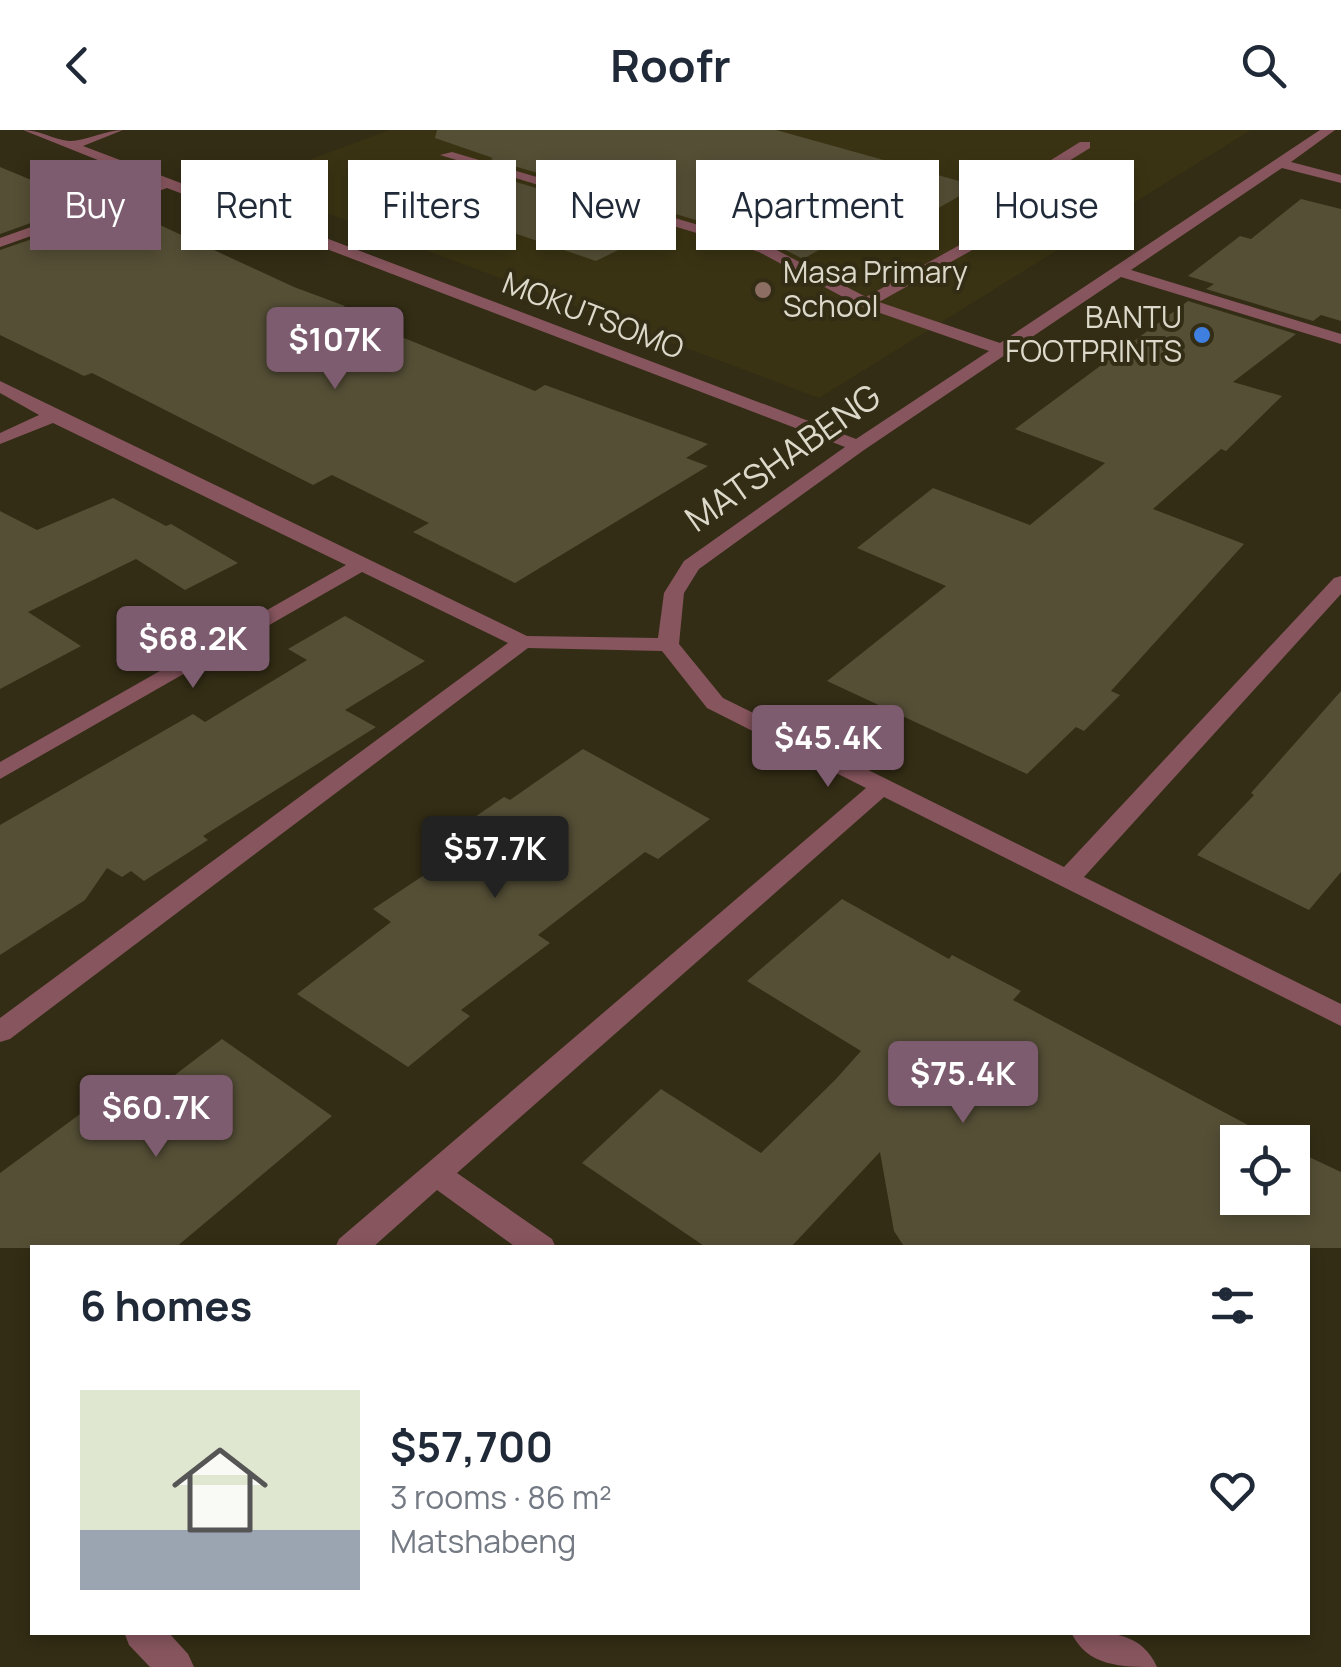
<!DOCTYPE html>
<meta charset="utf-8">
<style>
:root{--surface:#fff;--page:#f6f6f7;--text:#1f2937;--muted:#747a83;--accent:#7d5c70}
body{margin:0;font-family:Manrope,sans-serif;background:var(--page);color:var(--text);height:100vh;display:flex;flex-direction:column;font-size:38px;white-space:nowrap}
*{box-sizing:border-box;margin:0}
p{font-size:32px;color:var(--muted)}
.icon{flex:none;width:55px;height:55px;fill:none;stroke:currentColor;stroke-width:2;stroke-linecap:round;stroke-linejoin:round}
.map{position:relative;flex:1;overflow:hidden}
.panel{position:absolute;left:30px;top:1115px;width:1280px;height:390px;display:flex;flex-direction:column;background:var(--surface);border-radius:0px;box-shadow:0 5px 15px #0003}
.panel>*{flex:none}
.hud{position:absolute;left:30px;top:30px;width:1282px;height:90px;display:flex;gap:20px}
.tools{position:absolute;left:1220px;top:995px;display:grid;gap:20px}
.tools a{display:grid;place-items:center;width:90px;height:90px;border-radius:0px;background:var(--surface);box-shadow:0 5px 15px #0003;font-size:50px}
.price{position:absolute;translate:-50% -85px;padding:0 22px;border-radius:10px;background:var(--accent);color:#fff;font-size:32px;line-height:65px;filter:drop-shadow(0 2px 5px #0008)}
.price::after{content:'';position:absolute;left:50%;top:60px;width:30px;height:22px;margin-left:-15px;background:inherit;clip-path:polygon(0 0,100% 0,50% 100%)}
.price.current{background:#222;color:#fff}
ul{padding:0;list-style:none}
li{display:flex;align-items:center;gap:30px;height:250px;padding:0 50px}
li span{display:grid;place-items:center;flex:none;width:280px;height:200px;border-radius:0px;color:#555}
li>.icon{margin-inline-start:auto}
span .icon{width:120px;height:120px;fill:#fffc;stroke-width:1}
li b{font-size:42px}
h2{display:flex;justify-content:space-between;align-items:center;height:120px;padding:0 50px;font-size:42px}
.tag{padding:0 35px;border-radius:0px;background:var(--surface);box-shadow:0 5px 15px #0003;font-size:35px;line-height:90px}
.tag.current{background:var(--accent);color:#fff}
header{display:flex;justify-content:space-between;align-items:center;height:130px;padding:0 50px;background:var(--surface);font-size:45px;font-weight:700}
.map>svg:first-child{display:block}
.built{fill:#3a3313}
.building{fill:#554f36}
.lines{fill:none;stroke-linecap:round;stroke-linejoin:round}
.minor{fill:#87555e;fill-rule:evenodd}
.education-dot{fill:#8d6e63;stroke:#332d15;stroke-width:4}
.shop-dot{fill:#3f7fe0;stroke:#332d15;stroke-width:4}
.labels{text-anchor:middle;stroke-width:8;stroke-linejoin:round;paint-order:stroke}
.far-poi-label{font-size:30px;fill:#dcd9ca;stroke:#332d15;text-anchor:start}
.far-street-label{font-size:30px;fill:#dcd9ca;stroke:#332d15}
.street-label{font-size:35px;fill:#dcd9ca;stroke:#332d15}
</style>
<header><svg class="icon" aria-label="back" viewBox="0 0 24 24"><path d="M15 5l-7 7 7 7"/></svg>Roofr<svg class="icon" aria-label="search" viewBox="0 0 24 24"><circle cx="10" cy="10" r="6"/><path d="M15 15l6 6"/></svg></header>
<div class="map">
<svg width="1341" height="1537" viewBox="0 0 1341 1537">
<rect width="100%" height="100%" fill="#332d15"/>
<polygon class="built" points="389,0 1251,0 819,268 247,53"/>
<g class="building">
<polygon points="437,0 776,0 977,56 865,120 835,111 803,129 770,112 490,29 493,28 435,8"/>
<polygon points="0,37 87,73 0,104"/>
<polygon points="470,38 665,97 596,131 508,101 514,98 410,66"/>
<polygon points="1301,69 1341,79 1341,191 1321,185 1313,191 1206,159 1214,154 1188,146 1240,106 1251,109"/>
<polygon points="123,78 294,157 345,176 338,181 404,208 535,261 545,255 708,314 686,328 708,336 515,453 413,402 429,393 332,345 313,355 92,243 84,246 0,205 0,120"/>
<polygon points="1188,171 1296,204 1233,252 1282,266 1226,321 1221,319 1153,379 1244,414 1111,561 1120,565 1084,601 1076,597 1027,644 827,551 946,456 857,418 933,358 1030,395 1105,333 1015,299"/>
<polygon points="113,368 166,396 171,394 238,433 185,460 136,429 28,482 81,516 0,559 0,381 37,400"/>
<polygon points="345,486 425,531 345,580 376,597 203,706 208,710 144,751 131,741 122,747 107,738 85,770 0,825 0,695 193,584 205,592 307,530 288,519"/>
<polygon points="1341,561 1341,742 1309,780 1197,725 1254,665 1251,663"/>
<polygon points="583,619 710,689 658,729 645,722 538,805 550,813 461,880 470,886 408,937 297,864 391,792 373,779 459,722 440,711 504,667 510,670"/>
<polygon points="842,769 949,829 952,825 1021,861 1013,870 1280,1012 1238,1012 1238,1068 1292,1068 1292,1019 1341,1042 1341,1118 905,1118 894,1101 880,1022 790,1118 707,1118 582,1033 661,959 761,1023 836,949 861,921 747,851"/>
<polygon points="222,909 332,986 175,1118 0,1118 0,1043 95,973 116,990"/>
</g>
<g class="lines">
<g class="minor">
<path d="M23,0C40,0 52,9 69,11C83,12 106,0 123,0L83,16L856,309L989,221L860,176L759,122L440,25L452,22L769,116L866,167L992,97L1014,53L1080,12H1090V18L1025,58L1003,103L879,172L1000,213L1320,0H1335L1291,32L1341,45V53L1282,38L1131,140L1341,204V214L1121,147L864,320L699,439L684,463L679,514L723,568L1064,737L1334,448L1341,446V464L1084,747L1341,874V896L884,667L457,1043L552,1109L556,1118H517L437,1060L372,1118H335L339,1109L866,658L707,578L662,521L528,518L10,909L0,912V888L508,513L362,442L0,649V632L346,435L53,293L0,314V303L39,285L0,263V251L527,506L658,508L664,463L684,431L845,317L167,58L0,117V108L155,53Z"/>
<polygon points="124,1502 168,1502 188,1524 194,1537 150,1537 129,1515"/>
<path d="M1071,1502C1105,1502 1141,1500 1157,1537C1122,1537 1087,1537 1071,1502Z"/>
</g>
</g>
<circle class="education-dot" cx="763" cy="160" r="10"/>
<circle class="shop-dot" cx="1202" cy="205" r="10"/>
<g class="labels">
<g class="far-poi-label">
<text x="783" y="153">Masa Primary<tspan x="783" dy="34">School</tspan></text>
<text x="1182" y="198" text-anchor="end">BANTU<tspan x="1182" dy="34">FOOTPRINTS</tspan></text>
</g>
<g class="far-street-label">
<text transform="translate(593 186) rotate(21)" y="10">MOKUTSOMO</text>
</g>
<g class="street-label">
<text transform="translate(783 328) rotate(-35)" y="12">MATSHABENG</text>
</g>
</g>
</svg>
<div class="tools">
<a><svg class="icon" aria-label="locate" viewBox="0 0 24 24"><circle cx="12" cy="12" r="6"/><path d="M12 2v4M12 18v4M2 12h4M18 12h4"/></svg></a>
</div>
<b class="price" style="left:335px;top:262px">$107K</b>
<b class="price" style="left:193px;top:561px">$68.2K</b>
<b class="price" style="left:828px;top:660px">$45.4K</b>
<b class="price current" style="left:495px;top:771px">$57.7K</b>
<b class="price" style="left:963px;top:996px">$75.4K</b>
<b class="price" style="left:156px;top:1030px">$60.7K</b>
<div class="hud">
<a class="tag current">Buy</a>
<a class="tag">Rent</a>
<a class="tag">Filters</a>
<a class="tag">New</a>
<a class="tag">Apartment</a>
<a class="tag">House</a>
</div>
<section class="panel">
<h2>6 homes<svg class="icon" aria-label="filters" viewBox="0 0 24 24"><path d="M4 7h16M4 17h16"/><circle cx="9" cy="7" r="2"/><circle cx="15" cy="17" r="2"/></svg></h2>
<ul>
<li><span style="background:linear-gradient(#dfe7d0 70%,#9aa5b1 0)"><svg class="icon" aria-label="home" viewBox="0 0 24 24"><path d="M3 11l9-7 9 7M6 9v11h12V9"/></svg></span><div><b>$57,700</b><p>3 rooms · 86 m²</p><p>Matshabeng</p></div><svg class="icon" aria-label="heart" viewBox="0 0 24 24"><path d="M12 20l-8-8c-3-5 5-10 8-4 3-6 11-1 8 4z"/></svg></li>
</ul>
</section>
</div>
